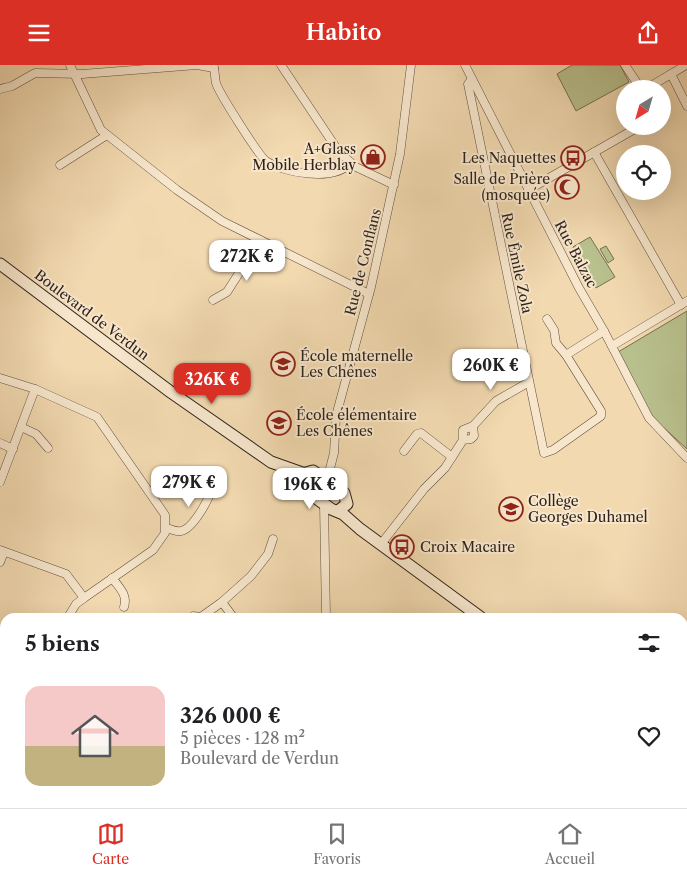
<!DOCTYPE html>
<html lang="fr">
<meta charset="utf-8">
<style>
:root{--surface:#fff;--page:#f6f6f6;--text:#202124;--muted:#757577;--line:#e0e0e0;--accent:#d93025}
body{margin:0;font-family:"Libre Caslon Text",serif;background:var(--page);color:var(--text);height:100vh;display:flex;flex-direction:column;font-size:19px;white-space:nowrap}
*{box-sizing:border-box;margin:0}
p{font-size:16px;color:var(--muted)}
.icon{flex:none;width:28px;height:28px;fill:none;stroke:currentColor;stroke-width:2;stroke-linecap:round;stroke-linejoin:round}
.map{position:relative;flex:1;overflow:hidden}
.sheet{position:absolute;left:0px;top:548px;width:688px;height:196px;display:flex;flex-direction:column;background:var(--surface);border-radius:15px 15px 0 0;box-shadow:0 5px 20px #0002}
.sheet>*{flex:none}
.needle{width:32px;rotate:217deg}
.controls{position:absolute;left:616px;top:15px;display:grid;gap:10px}
.controls a{display:grid;place-items:center;width:55px;height:55px;border-radius:50%;background:var(--surface);box-shadow:0 5px 20px #0002;font-size:25px}
.price{position:absolute;translate:-50% -42px;padding:0 11px;border-radius:10px;background:#fff;color:#222;font-size:16px;line-height:32px;filter:drop-shadow(0 1px 2px #0008)}
.price::after{content:'';position:absolute;left:50%;top:30px;width:15px;height:11px;margin-left:-8px;background:inherit;clip-path:polygon(0 0,100% 0,50% 100%)}
.price.on{background:var(--accent);color:#fff}
ul{padding:0;list-style:none}
li{display:flex;align-items:center;gap:15px;height:125px;padding:0 25px}
li+li{border-top:1px solid var(--line)}
li span{display:grid;place-items:center;flex:none;width:140px;height:100px;border-radius:15px;color:#555}
li>.icon{margin-inline-start:auto}
span .icon{width:60px;height:60px;fill:#fffc;stroke-width:1}
li b{font-size:21px}
h2{display:flex;justify-content:space-between;align-items:center;height:60px;padding:0 25px;font-size:21px}
header{display:flex;justify-content:space-between;align-items:center;height:65px;padding:0 25px;background:var(--accent);color:#fff;font-size:22px;font-weight:600}
.tab-bar{display:flex;justify-content:space-around;align-items:center;height:70px;border-top:1px solid var(--line);background:var(--surface);font-size:14px;color:var(--muted)}
.tab-bar a{display:grid;justify-items:center;gap:2px}
.tab-bar .on{color:var(--accent)}
.map>svg:first-child{display:block}
.green{fill:#b8c08d;stroke:#737254}
.lines{fill:none;stroke-linecap:round;stroke-linejoin:round}
.street-casing{stroke:#5f5040;stroke-width:9}
.secondary-casing{stroke:#2e231b;stroke-width:13}
.street{stroke:#f7e6cc;stroke-width:8}
.secondary{stroke:#f7e6cc;stroke-width:11}
.labels{text-anchor:middle;stroke-width:4;stroke-linejoin:round;paint-order:stroke}
.poi-label{font-size:14px;fill:#2e231b;stroke:#f7e6cc;text-anchor:start}
.street-label{font-size:14px;fill:#2e231b;stroke:#f7e6cc}
</style>
<header><svg class="icon" aria-label="menu" viewBox="0 0 24 24"><path d="M4 6h16M4 12h16M4 18h16"/></svg>Habito<svg class="icon" aria-label="share" viewBox="0 0 24 24"><path d="M12 15V3M7 8l5-5 5 5M5 13v7h14v-7"/></svg></header>
<div class="map">
<svg width="687" height="743" viewBox="0 0 687 743">
<rect width="100%" height="100%" fill="#f2d9b0"/>
<filter id="stains"><feTurbulence type="fractalNoise" baseFrequency=".004" numOctaves="4"/><feColorMatrix values="0 0 0 0 .2 0 0 0 0 .09 0 0 0 0 .02 0 0 0 .5 -.17"/></filter>
<radialGradient id="worn" r=".72"><stop offset=".6" stop-color="#630" stop-opacity="0"/><stop offset="1" stop-color="#630" stop-opacity=".3"/></radialGradient>
<g class="green">
<polygon points="572,0 620,0 629,17 576,46 557,9"/>
<polygon points="590,172 615,212 596,223 573,182"/>
<polygon points="606,181 614,194 608,198 600,184"/>
<polygon points="687,246 687,384 652,352 618,287"/>
</g>
<g class="lines">
<g class="street-casing">
<g id="street">
<polyline points="70,0 101,65 177,125 222,156 369,229"/>
<polyline points="281,0 339,87 356,102 394,120"/>
<polyline points="465,0 579,223 604,266 649,353 687,393"/>
<polyline points="625,0 641,24"/>
<path d="M214,3C215,8 215,14 216,18C219,28 259,91 266,96C284,108 334,117 350,98"/>
<polyline points="671,9 687,41"/>
<polyline points="472,14 468,19 544,388 553,385 601,351 601,346 566,290 604,266"/>
<polyline points="0,24 12,21 35,8 82,9 197,0 214,3"/>
<polyline points="646,24 686,0"/>
<polyline points="594,87 681,240"/>
<polyline points="60,100 107,70"/>
<polyline points="528,125 640,61"/>
<polyline points="213,235 227,227 260,175"/>
<polyline points="547,254 554,265 556,278 566,290"/>
<polyline points="612,281 687,236"/>
<polyline points="0,313 35,324 97,352 165,450 165,468 153,485 84,533 76,539 68,552"/>
<polyline points="473,361 496,336 529,317"/>
<polyline points="21,362 36,369 48,383"/>
<polyline points="0,378 13,384"/>
<polyline points="404,386 417,369 421,368 452,392"/>
<polyline points="327,415 334,388 336,351 371,222 400,89 411,0"/>
<polyline points="0,417 35,324"/>
<polyline points="324,439 326,552"/>
<path d="M166,463C171,464 176,467 181,466C193,464 210,433 212,422"/>
<polyline points="381,479 424,424 445,403 463,375 463,365 473,361 474,371 471,374 463,375"/>
<polyline points="0,485 66,509 84,533"/>
<polyline points="0,497 4,487"/>
<path d="M112,513C119,522 128,530 124,542"/>
<polyline points="193,551 201,552 222,537"/>
<polyline points="233,552 222,537 251,511 268,489 273,474"/>
<polyline points="439,739 441,743"/>
<polyline points="484,739 484,743"/>
<polyline points="562,739 564,743"/>
<polyline points="610,739 611,743"/>
<polyline points="89,743 110,739"/>
<polyline points="300,743 300,739"/>
</g>
</g>
<g class="secondary-casing">
<g id="secondary">
<polyline points="0,199 172,328 271,397 305,409"/>
<polyline points="292,406 305,425 331,444 343,449 360,464 480,552"/>
<polyline points="302,416 306,408 313,406 344,428 347,439 338,446"/>
<polyline points="630,739 633,743"/>
</g>
</g>
<use href="#street" class="street"/>
<use href="#secondary" class="secondary"/>
</g>
<defs>
<g id="shop-ring" transform="scale(1.25)"><circle r="9.5" fill="#f7e6cc" stroke="#8f2418" stroke-width="1.5"/><path d="M-5-2.5h2.3a2.7 3.5 0 0 1 5.4 0H5L5.5 6h-11ZM-1.5-2.5h3a1.5 2.3 0 0 0-3 0Z" fill="#8f2418"/></g>
<g id="bus-ring" transform="scale(1.25)"><circle r="9.5" fill="#f7e6cc" stroke="#8f2418" stroke-width="1.5"/><path d="M-5-6H5V4H4V6H2V4H-2V6H-4V4H-5ZM-3.5-4V0h7V-4ZM-3.5 1.2v1.5H-2V1.2ZM2 1.2v1.5H3.5V1.2Z" fill="#8f2418"/></g>
<g id="mosque-ring" transform="scale(1.25)"><circle r="9.5" fill="#f7e6cc" stroke="#8f2418" stroke-width="1.5"/><path d="M3.5-4.9A6 6 0 1 0 3.5 4.9A5 5 0 1 1 3.5-4.9Z" fill="#8f2418"/></g>
<g id="school-ring" transform="scale(1.25)"><circle r="9.5" fill="#f7e6cc" stroke="#8f2418" stroke-width="1.5"/><path d="M0-5L7-2L0 1L-7-2ZM-4 1L0 2.5L4 1V4Q0 6-4 4Z" fill="#8f2418"/></g>
</defs>
<g fill-rule="evenodd">
<use href="#shop-ring" x="373" y="92"/>
<use href="#bus-ring" x="573" y="93"/>
<use href="#mosque-ring" x="567" y="122"/>
<use href="#school-ring" x="283" y="299"/>
<use href="#school-ring" x="279" y="358"/>
<use href="#school-ring" x="511" y="444"/>
<use href="#bus-ring" x="402" y="482"/>
</g>
<g class="labels">
<g class="poi-label">
<text x="356" y="89" text-anchor="end">A+Glass<tspan x="356" dy="16">Mobile Herblay</tspan></text>
<text x="556" y="98" text-anchor="end">Les Naquettes</text>
<text x="550" y="119" text-anchor="end">Salle de Prière<tspan x="550" dy="16">(mosquée)</tspan></text>
<text x="300" y="296">École maternelle<tspan x="300" dy="16">Les Chênes</tspan></text>
<text x="296" y="355">École élémentaire<tspan x="296" dy="16">Les Chênes</tspan></text>
<text x="528" y="441">Collège<tspan x="528" dy="16">Georges Duhamel</tspan></text>
<text x="420" y="487">Croix Macaire</text>
</g>
<g class="street-label">
<text transform="translate(576 189) rotate(62)" y="5">Rue Balzac</text>
<text transform="translate(363 197) rotate(-76)" y="5">Rue de Conflans</text>
<text transform="translate(517 198) rotate(78)" y="5">Rue Émile Zola</text>
<text transform="translate(92 250) rotate(37)" y="5">Boulevard de Verdun</text>
</g>
</g>
<rect width="100%" height="100%" filter="url(#stains)"/>
<rect width="100%" height="100%" fill="url(#worn)"/>
</svg>
<div class="controls">
<a><svg class="needle" viewBox="-14 -14 28 28"><path d="M0-13l5 13h-10z" fill="#e53935"/><path d="M0 13l5-13h-10z" fill="#757577"/></svg></a>
<a><svg class="icon" aria-label="locate" viewBox="0 0 24 24"><circle cx="12" cy="12" r="6"/><path d="M12 2v4M12 18v4M2 12h4M18 12h4"/></svg></a>
</div>
<b class="price" style="left:247px;top:217px">272K €</b>
<b class="price" style="left:491px;top:326px">260K €</b>
<b class="price on" style="left:212px;top:340px">326K €</b>
<b class="price" style="left:189px;top:443px">279K €</b>
<b class="price" style="left:310px;top:445px">196K €</b>
<section class="sheet">
<h2>5 biens<svg class="icon" aria-label="filters" viewBox="0 0 24 24"><path d="M4 7h16M4 17h16"/><circle cx="9" cy="7" r="2"/><circle cx="15" cy="17" r="2"/></svg></h2>
<ul>
<li><span style="background:linear-gradient(#f6c9c9 60%,#c2b280 0)"><svg class="icon" aria-label="home" viewBox="0 0 24 24"><path d="M3 11l9-7 9 7M6 9v11h12V9"/></svg></span><div><b>326 000 €</b><p>5 pièces · 128 m²</p><p>Boulevard de Verdun</p></div><svg class="icon" aria-label="heart" viewBox="0 0 24 24"><path d="M12 20l-8-8c-3-5 5-10 8-4 3-6 11-1 8 4z"/></svg></li>
</ul>
</section>
</div>
<nav class="tab-bar">
<a class="on"><svg class="icon" aria-label="map" viewBox="0 0 24 24"><path d="M3 6l6-2 6 2 6-2v14l-6 2-6-2-6 2zM9 4v14M15 6v14"/></svg>Carte</a>
<a><svg class="icon" aria-label="saved" viewBox="0 0 24 24"><path d="M7 4h10v16l-5-4-5 4z"/></svg>Favoris</a>
<a><svg class="icon" aria-label="home" viewBox="0 0 24 24"><path d="M3 11l9-7 9 7M6 9v11h12V9"/></svg>Accueil</a>
</nav>
